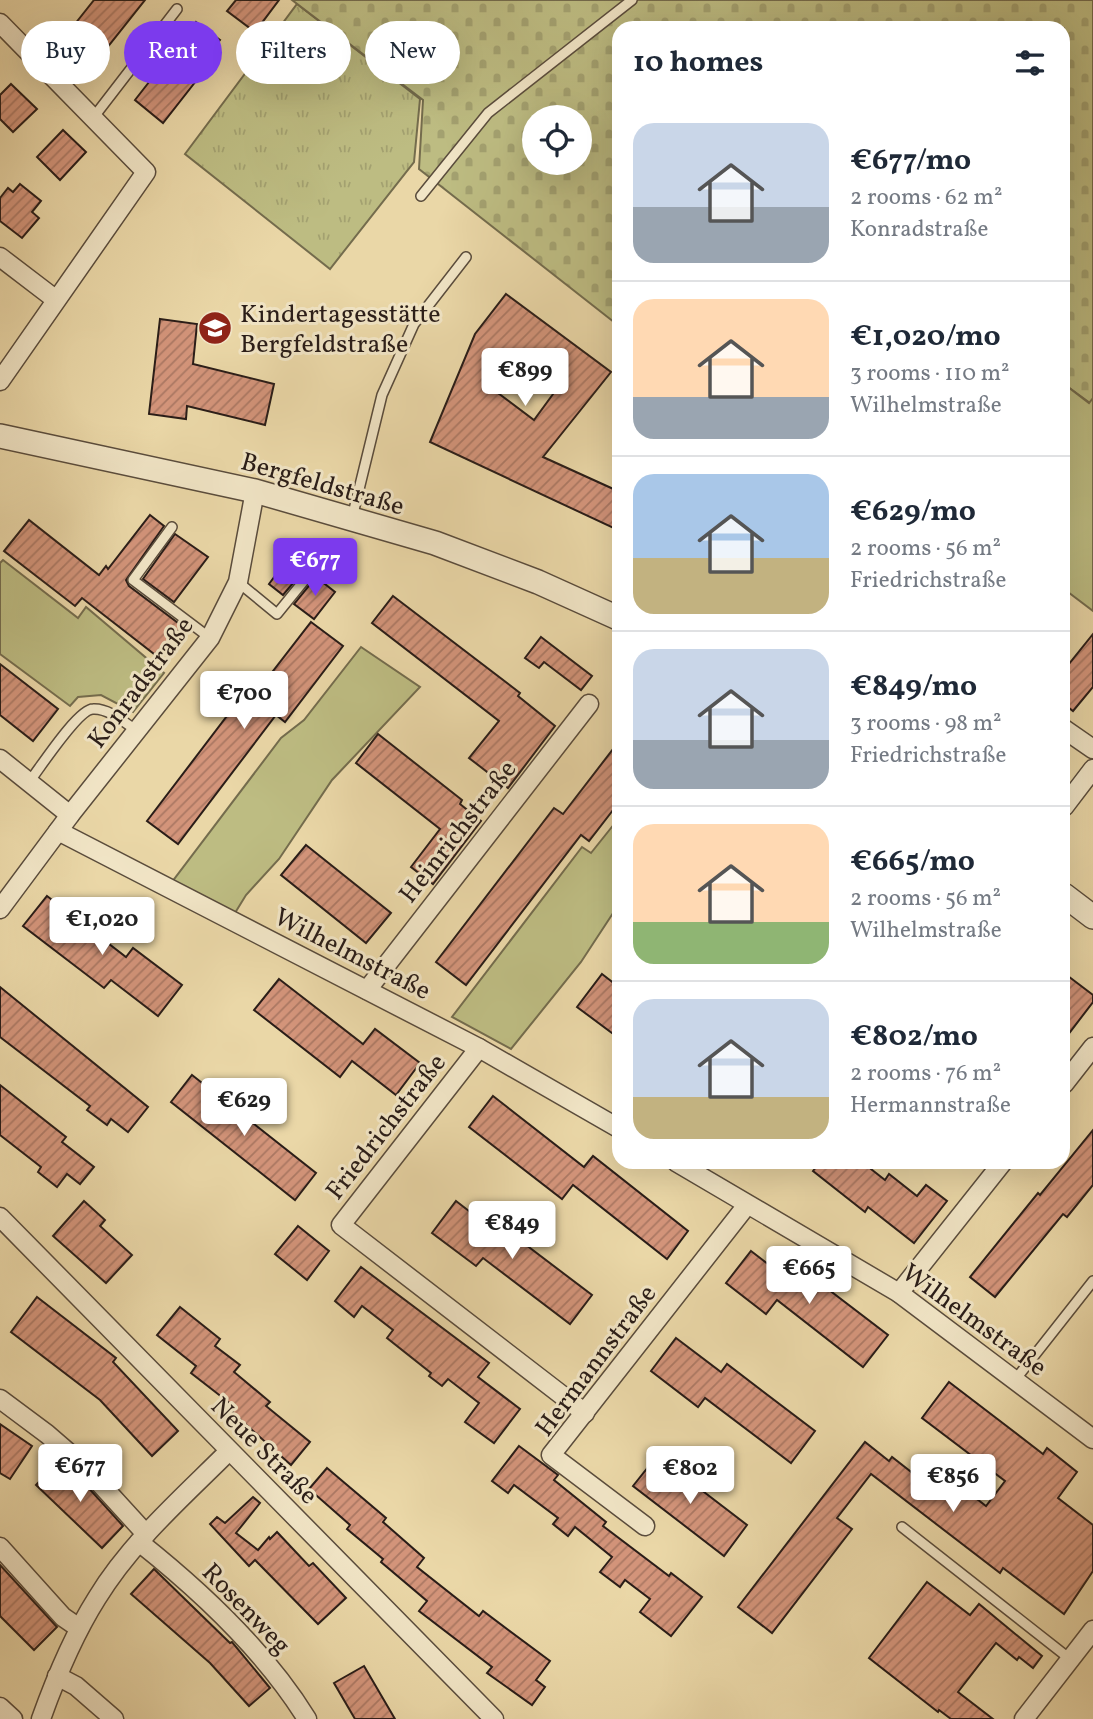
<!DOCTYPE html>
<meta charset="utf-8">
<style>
:root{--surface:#fff;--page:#f2f2f3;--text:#1f2937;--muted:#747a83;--line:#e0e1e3;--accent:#7c3aed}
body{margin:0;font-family:Vollkorn,serif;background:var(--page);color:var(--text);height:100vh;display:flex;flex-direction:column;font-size:26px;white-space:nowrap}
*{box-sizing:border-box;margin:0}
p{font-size:23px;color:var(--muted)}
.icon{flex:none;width:38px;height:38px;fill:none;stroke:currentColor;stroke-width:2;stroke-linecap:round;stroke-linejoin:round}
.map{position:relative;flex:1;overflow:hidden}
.details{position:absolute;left:612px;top:21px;width:458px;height:1148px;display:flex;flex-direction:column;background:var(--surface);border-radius:21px;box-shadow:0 7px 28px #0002}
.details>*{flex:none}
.banner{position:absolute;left:21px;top:21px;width:486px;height:63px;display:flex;gap:14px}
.controls{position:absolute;left:522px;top:105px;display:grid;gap:14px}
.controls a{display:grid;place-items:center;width:70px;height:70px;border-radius:50%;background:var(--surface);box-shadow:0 7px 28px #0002;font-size:35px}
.price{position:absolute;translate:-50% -60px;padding:0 16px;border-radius:7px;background:#fff;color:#222;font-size:23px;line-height:46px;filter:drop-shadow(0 2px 4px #0008)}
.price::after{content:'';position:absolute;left:50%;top:42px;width:21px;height:16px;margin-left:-10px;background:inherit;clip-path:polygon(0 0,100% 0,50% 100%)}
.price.current{background:var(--accent);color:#fff}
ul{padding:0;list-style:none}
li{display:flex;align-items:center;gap:21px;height:175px;padding:0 21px}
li+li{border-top:2px solid var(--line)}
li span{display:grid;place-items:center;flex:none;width:196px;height:140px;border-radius:21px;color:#555}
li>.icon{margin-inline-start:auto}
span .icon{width:84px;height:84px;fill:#fffc;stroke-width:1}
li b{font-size:30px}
h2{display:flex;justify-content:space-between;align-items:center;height:84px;padding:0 21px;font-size:30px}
.pill{padding:0 24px;border-radius:32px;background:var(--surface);box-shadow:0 7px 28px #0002;font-size:24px;line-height:63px}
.pill.current{background:var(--accent);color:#fff}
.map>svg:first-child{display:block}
.grass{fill:url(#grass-tufts);stroke:#746c4d;stroke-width:2}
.cemetery{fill:url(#cemetery-stones);stroke:#746c4d;stroke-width:2;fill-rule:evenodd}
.park{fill:#bdbc82;stroke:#746c4d;stroke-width:2}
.building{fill:url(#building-hatch);stroke:#2a1d18;stroke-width:2;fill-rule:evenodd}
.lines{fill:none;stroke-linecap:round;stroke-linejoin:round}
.service-casing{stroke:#5a4c3c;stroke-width:12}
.minor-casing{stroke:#5a4c3c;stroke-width:21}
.tertiary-casing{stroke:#5a4c3c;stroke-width:26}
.service{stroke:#f1e5c6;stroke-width:9}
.minor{stroke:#f1e5c6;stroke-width:18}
.tertiary{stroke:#f1e5c6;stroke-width:23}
.labels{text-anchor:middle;stroke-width:6;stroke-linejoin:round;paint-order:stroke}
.poi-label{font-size:26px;fill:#2a1d18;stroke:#f1e5c6;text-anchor:start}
.street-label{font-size:26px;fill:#2a1d18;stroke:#f1e5c6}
</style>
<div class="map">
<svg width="1093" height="1719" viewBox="0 0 1093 1719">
<defs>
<pattern id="grass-tufts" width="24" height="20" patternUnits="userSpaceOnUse" patternTransform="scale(1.75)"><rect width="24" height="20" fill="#bdbc82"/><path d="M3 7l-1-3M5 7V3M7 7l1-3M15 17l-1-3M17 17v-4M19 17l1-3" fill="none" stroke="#a3a170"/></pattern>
<pattern id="cemetery-stones" width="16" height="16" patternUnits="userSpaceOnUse" patternTransform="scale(1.75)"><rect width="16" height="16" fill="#bdbc82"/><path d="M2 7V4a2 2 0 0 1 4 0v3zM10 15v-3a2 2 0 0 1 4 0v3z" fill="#a3a170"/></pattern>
<pattern id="building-hatch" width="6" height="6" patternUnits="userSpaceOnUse" patternTransform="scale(1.75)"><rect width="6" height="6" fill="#d3947a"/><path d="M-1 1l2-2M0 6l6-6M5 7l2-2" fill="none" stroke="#ab7863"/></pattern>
</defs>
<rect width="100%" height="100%" fill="#ead7a7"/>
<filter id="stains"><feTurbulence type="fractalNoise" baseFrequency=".00286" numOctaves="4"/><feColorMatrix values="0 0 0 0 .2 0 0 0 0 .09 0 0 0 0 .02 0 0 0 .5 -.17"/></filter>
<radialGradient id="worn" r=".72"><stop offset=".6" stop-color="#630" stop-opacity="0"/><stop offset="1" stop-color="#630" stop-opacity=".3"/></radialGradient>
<polygon class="grass" points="297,4 420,99 414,162 330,269 185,154"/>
<path class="cemetery" d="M292,0H1093V399L1090,403L1064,384V28H620L619,326L419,169L423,100ZM534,117H579V163H534Z"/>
<g class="park">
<polygon points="1064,384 1089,403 1093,398 1093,611 1064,589"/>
<polygon points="3,560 78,618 86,607 164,673 133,712 101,695 78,697 70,706 0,654 0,563"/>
<polygon points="361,647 420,687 332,780 279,859 246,895 235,913 172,882 281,738 304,720"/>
<polygon points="619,818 619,904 581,962 511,1049 452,1017 582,847 591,853"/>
</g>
<g class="building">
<polygon points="94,0 145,0 106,49 102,46 90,61 76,50 80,45 67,34"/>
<polygon points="236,0 279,0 255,32 227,11"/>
<polygon points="196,22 220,40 192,78 196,81 163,123 135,100"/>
<polygon points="11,84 37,109 13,132 0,119 0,95"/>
<polygon points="63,130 86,152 60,180 37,157"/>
<polygon points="20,184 41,201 32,212 39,218 22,238 0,221 0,198 8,188 13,192"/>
<path d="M506,294L611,372L543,457L620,492V531L430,442L475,334ZM512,357L556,390L534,420L490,387Z"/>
<polygon points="160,319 197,324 193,364 274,384 265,425 187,406 186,419 149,414"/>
<polygon points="150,515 164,526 126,580 129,586 182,626 158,657 82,598 75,606 4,551 29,520 99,575 106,566 108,569"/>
<polygon points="175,534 208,557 174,602 143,579"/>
<polygon points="289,557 305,569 283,595 269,584"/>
<polygon points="316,577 335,592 314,619 294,604"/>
<polygon points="393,596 520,693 518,696 555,726 508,788 469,758 499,721 372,623"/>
<polygon points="311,622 343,646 285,722 276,715 178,844 147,821 246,691 253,697"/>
<polygon points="1093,634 1093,687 1073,711 1064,704 1064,670"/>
<polygon points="541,637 592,676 581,690 544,662 539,668 525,658"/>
<polygon points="0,664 58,709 33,741 0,715"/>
<polygon points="378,734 462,800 460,804 481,821 433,884 411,867 440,829 356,763"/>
<polygon points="620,740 620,801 589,841 581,835 466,985 436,962 554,808 563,814"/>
<polygon points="306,845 391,913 366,943 281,875"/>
<polygon points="47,896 126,957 133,948 182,985 158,1016 111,980 104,988 23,926"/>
<polygon points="1064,973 1093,995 1093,1002 1064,1040"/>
<polygon points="602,974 620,988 620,1039 577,1007"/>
<polygon points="279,979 363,1044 375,1029 420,1063 396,1095 352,1061 340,1077 254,1010"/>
<polygon points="0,987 148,1107 128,1132 111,1119 107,1125 87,1110 90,1106 0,1037"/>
<polygon points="192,1075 316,1173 295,1200 171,1102"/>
<polygon points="0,1085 66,1137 62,1142 94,1167 80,1184 67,1174 57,1187 38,1172 41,1167 0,1135"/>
<polygon points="493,1096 584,1167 593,1156 688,1231 667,1259 573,1185 562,1199 469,1127"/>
<polygon points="1093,1130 1093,1185 1067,1217 1063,1214 995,1297 970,1277 1038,1193 1040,1195"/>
<polygon points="820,1162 862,1162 885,1180 889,1174 917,1196 926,1185 947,1201 914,1243 868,1207 865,1212 813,1171"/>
<polygon points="84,1201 105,1220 100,1226 132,1255 106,1283 53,1236"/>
<polygon points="456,1201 500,1235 505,1229 592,1295 570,1324 483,1258 476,1266 432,1233"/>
<polygon points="298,1226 329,1251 307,1280 275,1254"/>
<polygon points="751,1251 789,1280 799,1267 888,1335 863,1367 777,1300 766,1314 726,1283"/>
<polygon points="361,1267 489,1363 478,1377 520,1409 494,1443 465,1422 479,1403 448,1379 442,1386 429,1376 431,1373 387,1338 393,1330 362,1306 354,1317 335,1301"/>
<polygon points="37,1297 116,1358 113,1362 178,1431 152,1456 100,1400 11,1332"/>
<polygon points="180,1307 220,1339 215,1346 240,1365 234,1372 270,1402 266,1406 310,1442 291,1465 232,1412 236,1408 191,1373 196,1366 157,1335"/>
<polygon points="676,1338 721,1372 727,1364 815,1431 791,1463 705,1398 698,1407 651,1371"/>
<polygon points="949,1382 1043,1454 1047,1448 1077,1472 1058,1498 1093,1525 1093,1571 1064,1614 1003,1568 1000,1573 871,1474 837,1518 852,1529 772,1633 738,1607 865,1442 889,1461 892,1457 933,1489 945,1474 986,1506 1005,1481 922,1418"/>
<polygon points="0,1424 32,1446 10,1479 0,1473"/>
<polygon points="519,1446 558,1475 554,1480 606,1522 603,1526 669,1576 671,1573 702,1597 671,1636 640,1612 650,1599 625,1580 620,1587 600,1572 612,1557 575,1527 568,1536 553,1524 558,1518 514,1485 508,1493 492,1481"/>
<polygon points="657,1456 747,1525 724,1556 633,1486"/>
<polygon points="60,1460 76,1474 123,1526 102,1548 36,1485"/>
<polygon points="327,1468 386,1518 383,1522 424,1558 417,1567 479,1616 483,1611 550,1661 536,1680 545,1687 532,1705 487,1673 492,1667 419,1611 427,1601 381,1562 383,1559 347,1529 350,1525 309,1489"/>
<polygon points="253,1497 260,1503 236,1533 258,1550 269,1537 270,1539 277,1532 309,1566 313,1563 346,1598 318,1624 255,1560 249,1566 210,1524 217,1517 225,1523"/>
<polygon points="0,1565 57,1627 34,1650 0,1616"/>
<polygon points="154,1569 230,1643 232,1642 270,1688 249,1706 210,1663 131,1594"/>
<polygon points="927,1582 970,1615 979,1604 1042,1656 1033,1668 1019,1657 1017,1660 996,1643 958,1692 993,1719 951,1719 939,1710 938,1712 869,1658"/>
<polygon points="364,1666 395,1719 355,1719 334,1683"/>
</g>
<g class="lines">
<g class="service-casing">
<g id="service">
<polyline points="93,118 177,9"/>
<polyline points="421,196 488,113 632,0"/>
<polyline points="352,518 382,395 414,324 466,257"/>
<polyline points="172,527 133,580 210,638"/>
<polyline points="238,582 277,614 320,561"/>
<path d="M29,782C40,768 78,709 93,709C109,708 125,723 137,731"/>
<polyline points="1015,1380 1093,1281"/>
<polyline points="902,1527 1070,1659"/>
</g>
</g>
<g class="minor-casing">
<g id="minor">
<polyline points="0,23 146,172 0,381"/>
<polyline points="0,257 55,299"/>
<polyline points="1064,729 1093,749"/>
<polyline points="0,759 70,815"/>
<polyline points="1064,807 1093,769"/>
<polyline points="58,831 479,1048 620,1129"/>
<polyline points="0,909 70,815 210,638 238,582 255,491"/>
<polyline points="367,990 589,704"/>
<polyline points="479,1048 341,1225 585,1413"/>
<polyline points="1064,1084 1093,1047"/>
<polyline points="676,1162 899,1293 1093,1439"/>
<polyline points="0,1217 494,1719"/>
<polyline points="899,1293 1003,1162"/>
<polyline points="0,1399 47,1434 84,1466 146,1534"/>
<polyline points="645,1526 551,1455 747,1205"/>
<path d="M139,1542C202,1592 265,1651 307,1719"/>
<polyline points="0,1547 63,1617 79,1628"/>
<polyline points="57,1676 76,1686 114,1719"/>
<polyline points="0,1707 13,1719"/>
<path d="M41,1719C56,1677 73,1636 97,1598C131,1542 183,1497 229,1451"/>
<polyline points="1024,1719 1093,1630"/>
</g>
</g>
<g class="tertiary-casing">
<g id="tertiary">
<polyline points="0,436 255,491 435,543 538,582 620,619"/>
<polyline points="1064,895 1093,917"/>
</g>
</g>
<use href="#service" class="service"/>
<use href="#minor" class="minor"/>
<use href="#tertiary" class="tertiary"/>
</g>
<defs>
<g id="school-disc" transform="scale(1.75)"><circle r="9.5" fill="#8f2418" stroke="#f1e5c6"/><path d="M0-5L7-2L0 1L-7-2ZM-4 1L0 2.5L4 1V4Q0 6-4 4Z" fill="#fff"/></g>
</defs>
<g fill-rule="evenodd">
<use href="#school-disc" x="215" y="328"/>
</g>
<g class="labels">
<g class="poi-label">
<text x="240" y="322">Kindertagesstätte<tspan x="240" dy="30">Bergfeldstraße</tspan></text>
</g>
<g class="street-label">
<text transform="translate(323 483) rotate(16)" y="9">Bergfeldstraße</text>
<text transform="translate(140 682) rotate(-53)" y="9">Konradstraße</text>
<text transform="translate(457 831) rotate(-52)" y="9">Heinrichstraße</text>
<text transform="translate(353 953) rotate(27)" y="9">Wilhelmstraße</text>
<text transform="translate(385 1126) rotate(-52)" y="9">Friedrichstraße</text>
<text transform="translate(975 1319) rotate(36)" y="9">Wilhelmstraße</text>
<text transform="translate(595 1360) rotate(-53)" y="9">Hermannstraße</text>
<text transform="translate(265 1450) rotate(45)" y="9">Neue Straße</text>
<text transform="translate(247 1608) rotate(46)" y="9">Rosenweg</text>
</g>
</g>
<rect width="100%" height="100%" filter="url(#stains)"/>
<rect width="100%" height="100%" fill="url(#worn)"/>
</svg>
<div class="controls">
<a><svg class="icon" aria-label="locate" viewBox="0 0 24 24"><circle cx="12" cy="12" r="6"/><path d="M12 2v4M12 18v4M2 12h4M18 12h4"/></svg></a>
</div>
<b class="price" style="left:525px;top:408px">€899</b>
<b class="price current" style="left:315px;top:598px">€677</b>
<b class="price" style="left:244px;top:731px">€700</b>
<b class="price" style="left:102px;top:957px">€1,020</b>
<b class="price" style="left:244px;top:1138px">€629</b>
<b class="price" style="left:512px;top:1261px">€849</b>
<b class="price" style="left:809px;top:1306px">€665</b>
<b class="price" style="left:80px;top:1504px">€677</b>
<b class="price" style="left:690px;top:1506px">€802</b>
<b class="price" style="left:953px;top:1514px">€856</b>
<div class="banner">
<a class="pill">Buy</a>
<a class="pill current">Rent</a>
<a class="pill">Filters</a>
<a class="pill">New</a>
</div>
<section class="details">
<h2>10 homes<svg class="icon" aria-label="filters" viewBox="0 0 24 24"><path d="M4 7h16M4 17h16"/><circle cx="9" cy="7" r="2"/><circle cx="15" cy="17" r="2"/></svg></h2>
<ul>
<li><span style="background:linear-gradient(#c9d6e8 60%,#9aa5b1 0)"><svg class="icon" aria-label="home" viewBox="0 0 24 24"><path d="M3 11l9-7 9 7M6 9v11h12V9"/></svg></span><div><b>€677/mo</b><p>2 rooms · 62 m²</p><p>Konradstraße</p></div></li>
<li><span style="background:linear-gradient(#ffd9b3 70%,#9aa5b1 0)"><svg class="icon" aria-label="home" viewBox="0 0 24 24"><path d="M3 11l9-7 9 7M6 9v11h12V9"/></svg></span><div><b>€1,020/mo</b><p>3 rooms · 110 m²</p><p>Wilhelmstraße</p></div></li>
<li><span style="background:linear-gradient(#a9c7e8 60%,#c2b280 0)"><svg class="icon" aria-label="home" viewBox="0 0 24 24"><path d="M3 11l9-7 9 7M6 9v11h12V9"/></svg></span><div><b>€629/mo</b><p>2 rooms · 56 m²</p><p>Friedrichstraße</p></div></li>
<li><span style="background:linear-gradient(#c9d6e8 65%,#9aa5b1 0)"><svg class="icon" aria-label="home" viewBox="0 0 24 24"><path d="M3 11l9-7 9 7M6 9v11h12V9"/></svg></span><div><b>€849/mo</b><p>3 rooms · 98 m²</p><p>Friedrichstraße</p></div></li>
<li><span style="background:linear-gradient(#ffd9b3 70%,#8fb573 0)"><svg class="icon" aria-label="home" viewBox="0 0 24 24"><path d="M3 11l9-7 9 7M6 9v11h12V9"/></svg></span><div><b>€665/mo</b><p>2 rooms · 56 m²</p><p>Wilhelmstraße</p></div></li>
<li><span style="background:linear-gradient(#c9d6e8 70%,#c2b280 0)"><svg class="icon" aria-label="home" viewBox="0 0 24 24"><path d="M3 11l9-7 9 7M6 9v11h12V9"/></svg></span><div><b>€802/mo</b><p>2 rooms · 76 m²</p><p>Hermannstraße</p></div></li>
</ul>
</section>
</div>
